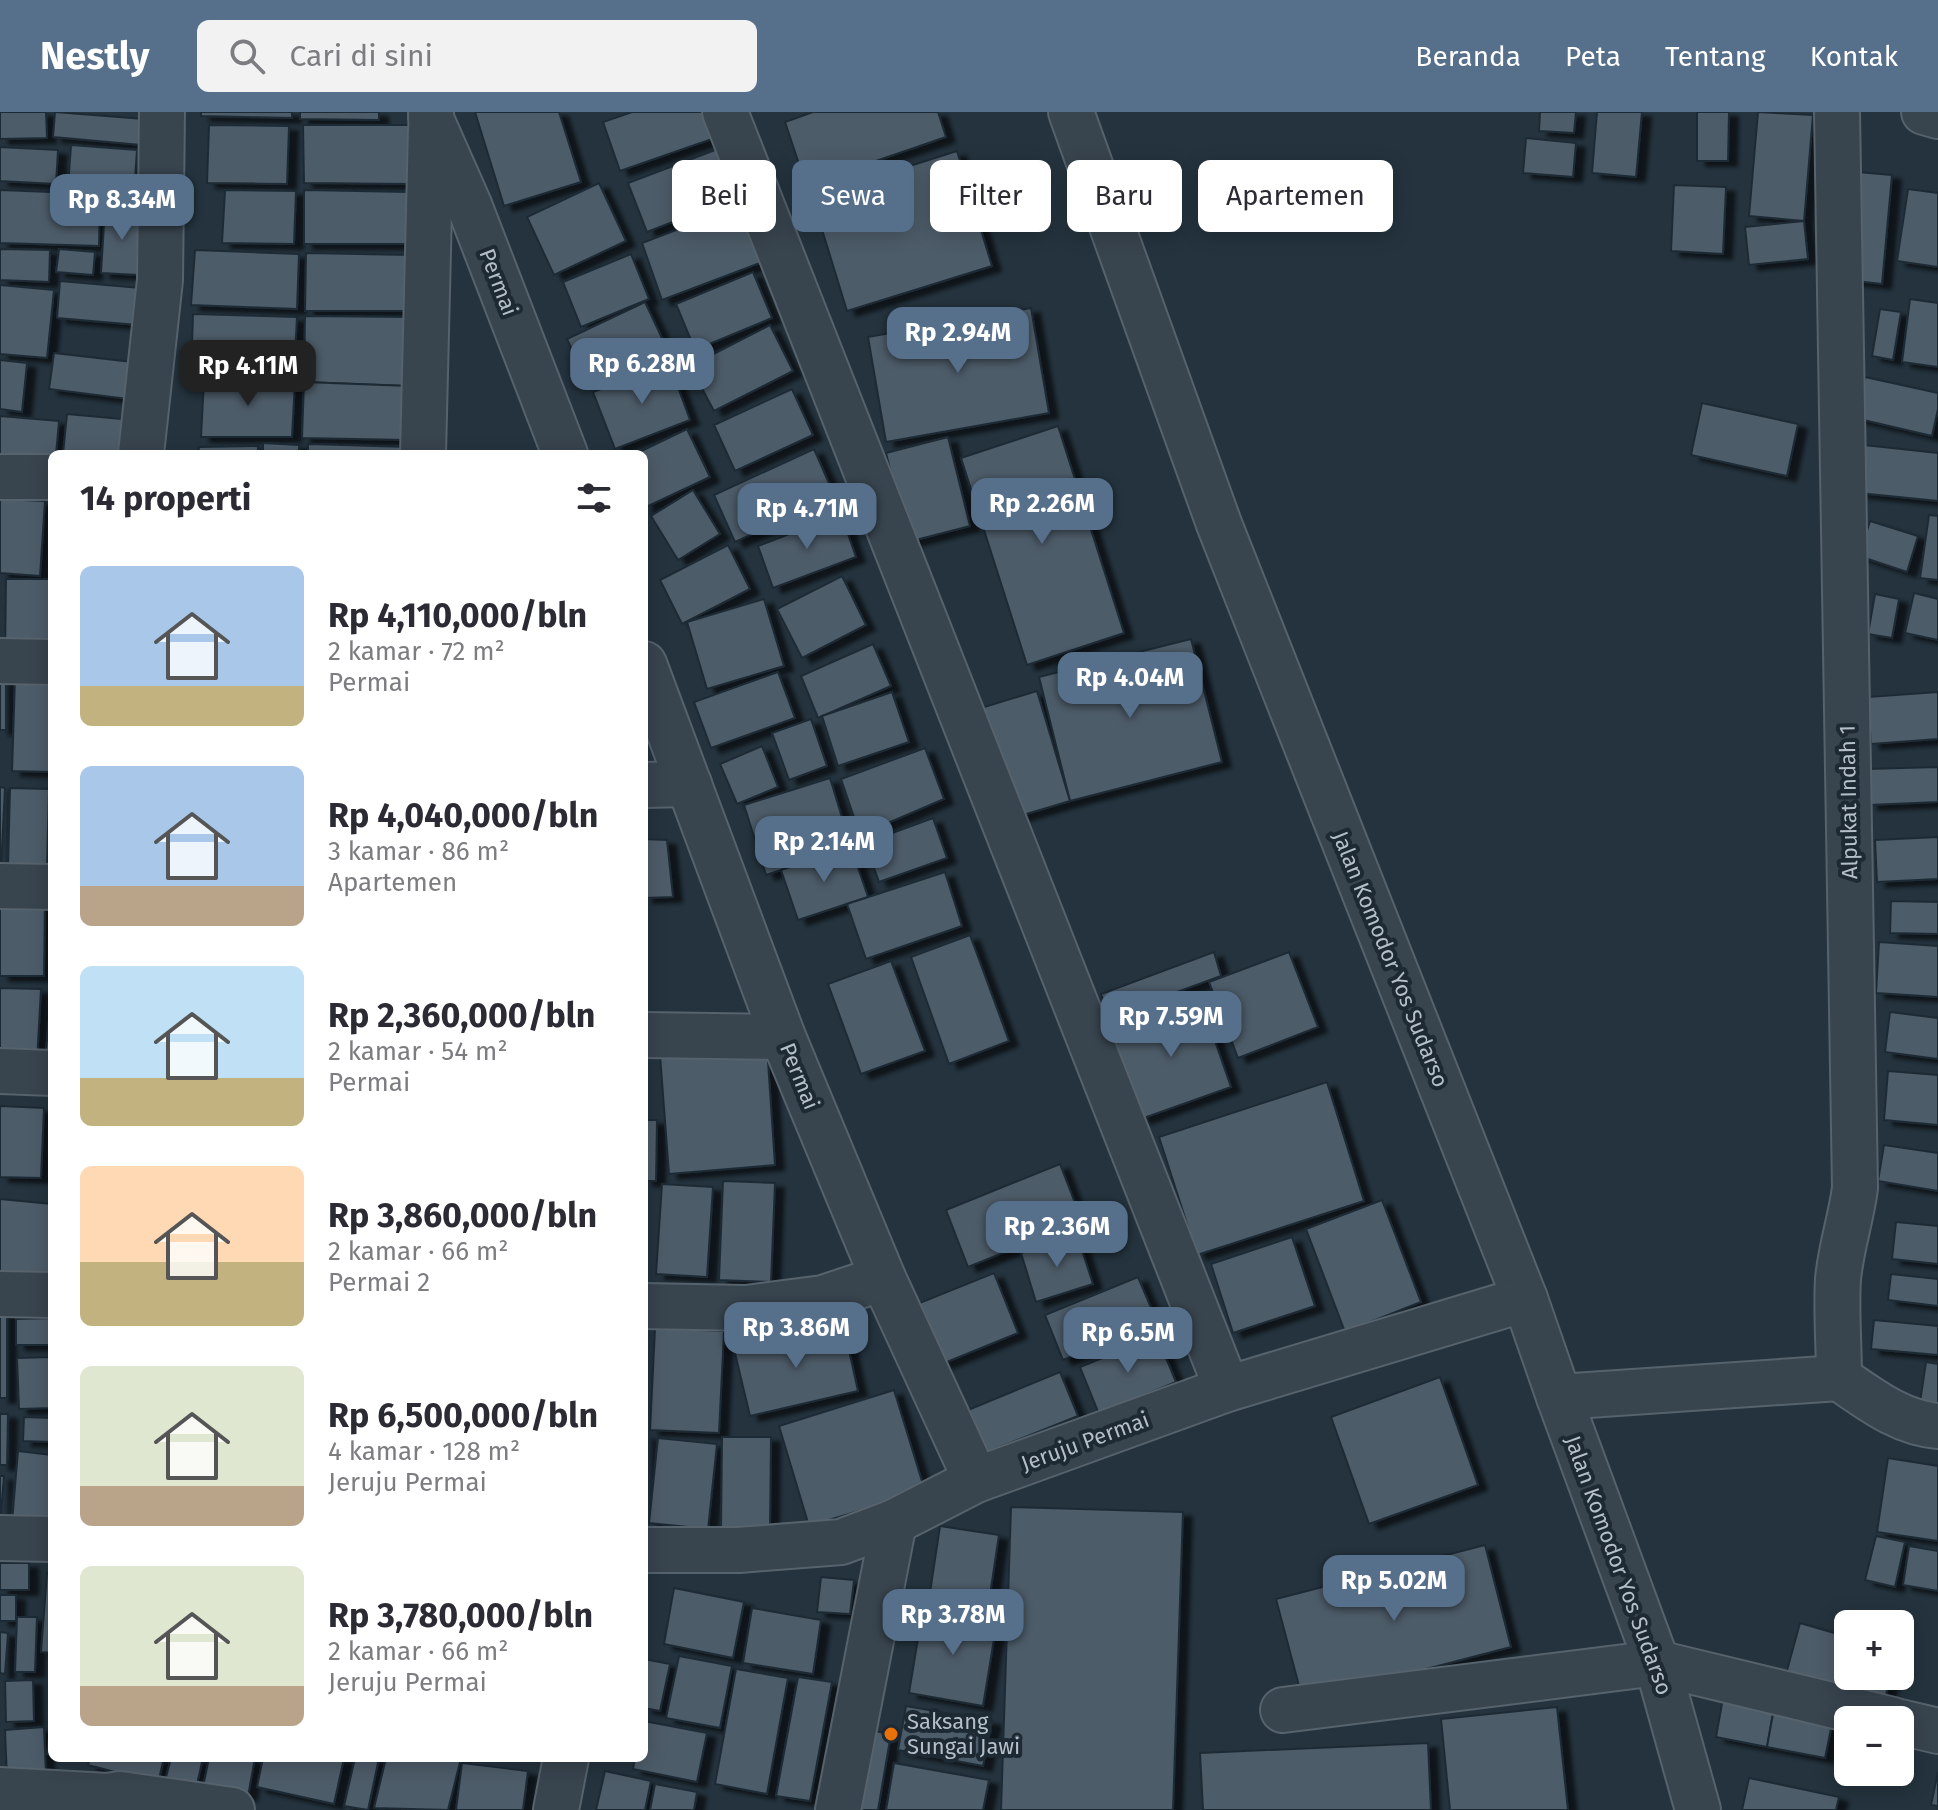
<!DOCTYPE html>
<html lang="id">
<meta charset="utf-8">
<style>
:root{--surface:#fff;--page:#f2f2f3;--text:#2b2b33;--muted:#7c7c81;--accent:#566f8b}
body{margin:0;font-family:"Fira Sans",sans-serif;background:var(--page);color:var(--text);height:100vh;display:flex;flex-direction:column;font-size:30px;white-space:nowrap}
*{box-sizing:border-box;margin:0}
p{font-size:26px;color:var(--muted)}
.icon{flex:none;width:44px;height:44px;fill:none;stroke:currentColor;stroke-width:2;stroke-linecap:round;stroke-linejoin:round}
.map{position:relative;flex:1;overflow:hidden}
.drawer{position:absolute;left:48px;top:338px;width:600px;height:1312px;display:flex;flex-direction:column;background:var(--surface);border-radius:12px;box-shadow:0 4px 20px #0003}
.drawer>*{flex:none}
.banner{position:absolute;left:672px;top:48px;width:760px;height:72px;display:flex;gap:16px}
.buttons{position:absolute;left:1834px;top:1498px;display:grid;gap:16px}
.buttons a{display:grid;place-items:center;width:80px;height:80px;border-radius:12px;background:var(--surface);box-shadow:0 4px 20px #0003;font-size:40px}
.price{position:absolute;translate:-50% -68px;padding:0 18px;border-radius:16px;background:var(--accent);color:#fff;font-size:26px;line-height:52px;filter:drop-shadow(0 2px 4px #0008)}
.price::after{content:'';position:absolute;left:50%;top:48px;width:24px;height:18px;margin-left:-12px;background:inherit;clip-path:polygon(0 0,100% 0,50% 100%)}
.price.selected{background:#222;color:#fff}
ul{padding:0;list-style:none}
li{display:flex;align-items:center;gap:24px;height:200px;padding:0 32px}
li span{display:grid;place-items:center;flex:none;width:224px;height:160px;border-radius:12px;color:#555}
li>.icon{margin-inline-start:auto}
span .icon{width:96px;height:96px;fill:#fffc;stroke-width:1}
li b{font-size:34px}
h2{display:flex;justify-content:space-between;align-items:center;height:96px;padding:0 32px;font-size:34px}
.pill{padding:0 28px;border-radius:12px;background:var(--surface);box-shadow:0 4px 20px #0003;font-size:28px;line-height:72px}
.pill.selected{background:var(--accent);color:#fff}
header{display:flex;align-items:center;gap:48px;box-sizing:border-box;height:112px;padding:0 40px;background:var(--accent);color:#fff}
header strong{font-size:38px}
nav{display:flex;gap:44px;margin-inline-start:auto;font-size:28px}
.search{width:560px;height:72px;background:var(--page);display:flex;align-items:center;gap:20px;box-sizing:border-box;padding:0 28px;border-radius:12px;color:var(--muted);font-size:30px}
.map>svg:first-child{display:block}
.building{fill:#4d5c69;stroke:#1f2b35;stroke-width:2;filter:url(#shadow)}
.lines{fill:none;stroke-linecap:round;stroke-linejoin:round}
.minor-casing{stroke:#56626c;stroke-width:48}
.minor{stroke:#38444e;stroke-width:44}
.food-dot{fill:#e8710a;stroke:#1d2933;stroke-width:3}
.labels{text-anchor:middle;stroke-width:8;stroke-linejoin:round;paint-order:stroke}
.street-label{font-size:22px;fill:#b4bfc9;stroke:#1d2933}
.poi-label{font-size:22px;fill:#b4bfc9;stroke:#1d2933;text-anchor:start}
</style>
<header>
<strong>Nestly</strong>
<div class="search"><svg class="icon" aria-label="search" viewBox="0 0 24 24"><circle cx="10" cy="10" r="6"/><path d="M15 15l6 6"/></svg>Cari di sini</div>
<nav><a>Beranda</a><a>Peta</a><a>Tentang</a><a>Kontak</a></nav>
</header>
<div class="map">
<svg width="1938" height="1698" viewBox="0 0 1938 1698">
<defs>
<filter id="shadow"><feDropShadow dx="9" dy="5" stdDeviation="2" flood-color="#0009"/></filter>
</defs>
<rect width="100%" height="100%" fill="#24333e"/>
<g class="building">
<polygon points="0,0 46,0 47,26 0,27"/>
<polygon points="55,0 144,7 141,33 53,25"/>
<polygon points="201,0 292,0 292,6 201,4"/>
<polygon points="300,0 379,0 379,8 300,7"/>
<polygon points="475,0 559,0 581,70 504,94"/>
<polygon points="632,0 702,0 712,27 620,59 603,10"/>
<polygon points="813,0 938,0 946,25 806,73 785,10"/>
<polygon points="1540,0 1576,0 1574,21 1539,19"/>
<polygon points="1597,0 1642,0 1636,65 1592,61"/>
<polygon points="1697,0 1729,0 1728,49 1697,49"/>
<polygon points="1758,0 1813,3 1804,109 1749,104"/>
<polygon points="209,13 289,14 287,72 207,71"/>
<polygon points="303,13 409,13 409,72 304,71"/>
<polygon points="1526,26 1576,31 1573,65 1523,61"/>
<polygon points="71,33 137,38 134,81 68,76"/>
<polygon points="0,35 58,38 56,72 0,69"/>
<polygon points="723,35 742,83 647,120 628,71"/>
<polygon points="957,39 992,154 847,199 812,85"/>
<polygon points="1857,60 1892,63 1882,172 1847,168"/>
<polygon points="599,71 626,129 554,163 527,105"/>
<polygon points="1674,73 1726,75 1723,142 1671,139"/>
<polygon points="1908,77 1938,81 1938,155 1897,149"/>
<polygon points="0,78 100,82 99,134 0,131"/>
<polygon points="225,78 296,79 294,132 222,131"/>
<polygon points="304,78 409,80 408,132 304,132"/>
<polygon points="739,94 760,151 662,188 642,131"/>
<polygon points="105,96 143,98 139,163 101,161"/>
<polygon points="1804,109 1808,147 1749,153 1745,115"/>
<polygon points="0,137 50,138 49,170 0,168"/>
<polygon points="59,137 95,140 93,163 56,160"/>
<polygon points="195,138 299,142 297,197 191,193"/>
<polygon points="306,141 410,143 408,199 305,199"/>
<polygon points="631,142 649,187 581,215 563,170"/>
<polygon points="753,160 772,206 695,238 676,192"/>
<polygon points="60,169 152,177 149,214 57,206"/>
<polygon points="0,173 54,178 47,246 0,242"/>
<polygon points="1910,187 1938,191 1938,255 1902,250"/>
<polygon points="645,190 669,241 591,278 567,227"/>
<polygon points="1031,196 1049,301 886,330 868,225"/>
<polygon points="1880,197 1901,200 1893,248 1872,244"/>
<polygon points="193,202 297,205 294,262 191,262"/>
<polygon points="305,204 408,205 408,274 304,270"/>
<polygon points="770,213 793,259 714,299 690,254"/>
<polygon points="54,241 141,251 136,288 49,277"/>
<polygon points="0,248 27,251 22,300 0,297"/>
<polygon points="669,251 690,308 615,337 593,280"/>
<polygon points="1865,265 1938,281 1938,297 1932,324 1855,306"/>
<polygon points="204,267 295,269 292,325 201,325"/>
<polygon points="304,270 408,274 407,328 302,326"/>
<polygon points="792,277 813,323 735,359 714,313"/>
<polygon points="1702,291 1798,312 1787,364 1691,343"/>
<polygon points="67,302 133,308 130,342 63,342"/>
<polygon points="0,304 59,309 56,342 52,342 52,363 0,359"/>
<polygon points="1058,314 1124,521 1027,553 961,346"/>
<polygon points="687,317 710,365 644,396 644,342 635,342"/>
<polygon points="948,325 970,414 908,430 886,341"/>
<polygon points="263,331 299,333 299,342 263,342"/>
<polygon points="308,332 410,335 410,342 308,342"/>
<polygon points="1864,333 1938,341 1938,389 1859,381"/>
<polygon points="258,334 258,342 198,342 199,335"/>
<polygon points="814,337 835,385 735,430 714,383"/>
<polygon points="693,378 720,422 678,448 651,404"/>
<polygon points="0,387 45,389 40,464 0,461"/>
<polygon points="841,402 856,445 773,476 758,434"/>
<polygon points="1929,403 1938,404 1938,468 1920,466"/>
<polygon points="1870,409 1918,424 1907,460 1859,444"/>
<polygon points="728,433 750,477 682,512 660,468"/>
<polygon points="842,464 866,513 802,546 777,497"/>
<polygon points="6,467 52,467 52,542 5,542"/>
<polygon points="1914,481 1938,487 1938,528 1905,521"/>
<polygon points="1875,482 1899,487 1892,526 1868,522"/>
<polygon points="764,487 784,554 707,577 687,510"/>
<polygon points="1191,527 1222,650 1070,689 1039,565"/>
<polygon points="873,532 891,574 818,606 801,564"/>
<polygon points="778,560 795,606 711,636 694,590"/>
<rect x="0" y="566" width="6" height="52"/>
<polygon points="15,567 52,568 52,660 12,659"/>
<polygon points="1037,579 1070,689 1013,706 981,596"/>
<polygon points="892,580 909,630 838,654 822,604"/>
<polygon points="1938,580 1938,627 1871,632 1868,585"/>
<polygon points="811,607 827,654 789,668 772,621"/>
<polygon points="762,634 778,675 737,692 720,652"/>
<polygon points="925,636 944,687 860,723 841,667"/>
<polygon points="1938,655 1938,690 1869,693 1867,657"/>
<polygon points="830,666 851,735 766,763 744,693"/>
<polygon points="0,675 5,676 1,757 0,757"/>
<polygon points="10,676 49,677 47,756 8,754"/>
<polygon points="933,706 947,746 879,770 865,731"/>
<polygon points="1938,725 1938,767 1877,770 1875,728"/>
<polygon points="644,727 667,728 673,785 644,786"/>
<polygon points="851,735 868,785 798,808 781,758"/>
<polygon points="945,760 962,814 866,847 847,792"/>
<polygon points="0,787 45,788 44,864 0,864"/>
<polygon points="1891,789 1938,790 1938,822 1890,821"/>
<polygon points="970,823 1009,929 949,952 911,845"/>
<polygon points="1879,830 1938,834 1938,885 1876,881"/>
<polygon points="1214,840 1221,864 1109,905 1101,882"/>
<polygon points="1289,840 1318,915 1238,946 1209,870"/>
<polygon points="891,849 925,939 861,962 828,872"/>
<polygon points="0,876 41,877 37,950 0,948"/>
<polygon points="52,879 52,948 45,948"/>
<polygon points="1200,886 1231,975 1141,1007 1110,919"/>
<polygon points="1890,900 1938,906 1938,947 1885,940"/>
<polygon points="767,935 775,1053 669,1062 660,943"/>
<polygon points="1888,959 1938,963 1938,1013 1884,1008"/>
<polygon points="1327,970 1364,1089 1197,1143 1159,1025"/>
<polygon points="0,994 44,996 41,1066 0,1065"/>
<polygon points="644,1008 657,1008 656,1069 644,1069"/>
<polygon points="1884,1033 1938,1041 1938,1079 1878,1069"/>
<polygon points="1060,1052 1082,1109 968,1155 946,1098"/>
<polygon points="723,1069 775,1071 771,1170 719,1168"/>
<polygon points="662,1072 713,1075 707,1165 656,1162"/>
<polygon points="0,1087 52,1092 52,1167 0,1161"/>
<polygon points="1382,1088 1421,1190 1345,1220 1306,1117"/>
<polygon points="1896,1110 1938,1114 1938,1152 1892,1147"/>
<polygon points="1077,1123 1093,1172 1036,1190 1021,1141"/>
<polygon points="1292,1125 1315,1194 1233,1221 1211,1152"/>
<polygon points="994,1161 1018,1221 942,1252 917,1192"/>
<polygon points="1891,1162 1938,1167 1938,1194 1888,1188"/>
<polygon points="1138,1165 1157,1210 1063,1248 1045,1203"/>
<rect x="0" y="1196" width="7" height="90"/>
<polygon points="52,1206 52,1233 16,1233 16,1207"/>
<polygon points="1874,1208 1938,1214 1938,1243 1871,1237"/>
<polygon points="843,1211 858,1279 750,1304 734,1237"/>
<polygon points="655,1216 724,1219 719,1321 650,1318"/>
<polygon points="1157,1224 1176,1270 1099,1302 1080,1255"/>
<polygon points="52,1245 52,1296 19,1297 17,1246"/>
<polygon points="1926,1250 1938,1252 1938,1292 1920,1290"/>
<polygon points="1060,1260 1078,1304 985,1341 968,1298"/>
<polygon points="1440,1265 1478,1373 1369,1412 1331,1305"/>
<polygon points="894,1278 925,1379 809,1414 779,1314"/>
<polygon points="0,1302 8,1302 7,1353 0,1353"/>
<polygon points="24,1305 52,1306 52,1330 23,1329"/>
<polygon points="644,1323 647,1323 644,1403"/>
<polygon points="722,1325 771,1325 770,1417 721,1416"/>
<polygon points="658,1326 717,1332 708,1417 649,1411"/>
<polygon points="18,1339 52,1343 50,1413 12,1410"/>
<polygon points="1888,1346 1938,1354 1938,1429 1877,1420"/>
<polygon points="0,1364 4,1364 0,1412"/>
<polygon points="1011,1395 1183,1400 1173,1698 1001,1698"/>
<polygon points="940,1414 999,1423 988,1496 929,1487"/>
<polygon points="1876,1424 1905,1430 1895,1475 1865,1468"/>
<polygon points="1485,1433 1511,1535 1303,1589 1276,1487"/>
<polygon points="1909,1434 1938,1439 1938,1479 1903,1473"/>
<rect x="0" y="1451" width="29" height="27"/>
<polygon points="47,1461 52,1462 52,1541 41,1540"/>
<polygon points="821,1465 854,1468 850,1502 817,1500"/>
<polygon points="674,1476 744,1490 733,1546 664,1532"/>
<rect x="0" y="1483" width="16" height="26"/>
<polygon points="752,1496 821,1508 813,1562 743,1551"/>
<polygon points="923,1496 997,1509 983,1594 909,1581"/>
<polygon points="17,1505 37,1505 35,1560 15,1560"/>
<polygon points="1800,1511 1848,1525 1848,1564 1891,1564 1884,1590 1786,1562"/>
<polygon points="0,1520 8,1521 5,1562 0,1561"/>
<polygon points="679,1544 732,1554 720,1616 666,1606"/>
<polygon points="644,1547 670,1552 660,1599 644,1596"/>
<polygon points="736,1557 788,1566 767,1682 715,1672"/>
<polygon points="798,1565 832,1570 810,1689 776,1684"/>
<polygon points="33,1568 34,1609 6,1610 5,1569"/>
<polygon points="1723,1586 1774,1596 1767,1635 1716,1625"/>
<polygon points="906,1594 992,1609 983,1654 898,1638"/>
<polygon points="1557,1595 1568,1698 1450,1698 1441,1607"/>
<polygon points="1774,1596 1833,1607 1825,1646 1767,1635"/>
<polygon points="52,1604 52,1642 47,1642"/>
<polygon points="644,1609 707,1621 697,1670 633,1657 635,1646 644,1646"/>
<polygon points="44,1615 46,1663 7,1666 5,1618"/>
<polygon points="863,1617 891,1622 878,1698 850,1698"/>
<polygon points="1428,1631 1431,1698 1203,1698 1200,1641"/>
<polygon points="90,1646 164,1646 158,1671 88,1653"/>
<polygon points="171,1646 203,1646 194,1685 163,1677"/>
<polygon points="209,1646 255,1646 248,1684 203,1675"/>
<polygon points="263,1646 344,1646 334,1692 257,1675"/>
<polygon points="355,1646 379,1646 368,1698 344,1694"/>
<polygon points="386,1646 461,1646 448,1698 374,1696"/>
<polygon points="462,1651 528,1659 523,1698 456,1698"/>
<polygon points="894,1651 989,1668 983,1698 886,1698"/>
<polygon points="605,1659 651,1669 645,1698 596,1698"/>
<polygon points="1938,1660 1938,1694 1931,1693"/>
<polygon points="1749,1666 1839,1685 1836,1698 1742,1698"/>
<polygon points="655,1672 697,1680 694,1698 650,1698"/>
</g>
<g class="lines">
<g class="minor-casing">
<g id="minor">
<polyline points="431,0 431,7 469,93 565,342"/>
<polyline points="725,0 1227,1277"/>
<polyline points="1071,0 1219,412 1525,1187 1559,1285 1657,1551 1698,1698"/>
<path d="M1837,0L1855,1076C1851,1107 1841,1135 1838,1167C1836,1199 1839,1233 1839,1266C1870,1287 1900,1311 1938,1314"/>
<polyline points="1924,0 1938,4"/>
<polyline points="141,342 160,168 162,0"/>
<polyline points="423,342 431,17"/>
<polyline points="0,365 52,365"/>
<polyline points="0,549 52,550"/>
<polyline points="644,552 783,925 883,1166 976,1368"/>
<polyline points="644,673 689,672"/>
<polyline points="0,774 52,775"/>
<polyline points="644,923 783,925"/>
<polyline points="0,959 52,961"/>
<polyline points="0,1182 52,1183"/>
<polyline points="644,1194 746,1196 823,1186 883,1166"/>
<polyline points="1559,1285 1839,1266"/>
<polyline points="0,1426 52,1427"/>
<polyline points="644,1438 739,1438 841,1430 894,1410 976,1368 1227,1277 1525,1187"/>
<polyline points="1283,1598 1657,1551 1893,1608"/>
<polyline points="1900,1610 1938,1619"/>
<polyline points="0,1678 108,1684 120,1682 232,1698"/>
<polyline points="556,1698 566,1646"/>
<polyline points="838,1698 894,1410"/>
</g>
</g>
<use href="#minor" class="minor"/>
</g>
<circle class="food-dot" cx="891" cy="1622" r="8"/>
<g class="labels">
<g class="street-label">
<text transform="translate(499 170) rotate(69)" y="8">Permai</text>
<text transform="translate(1848 690) rotate(-91)" y="8">Alpukat Indah 1</text>
<text transform="translate(1391 847) rotate(68)" y="8">Jalan Komodor Yos Sudarso</text>
<text transform="translate(800 964) rotate(68)" y="8">Permai</text>
<text transform="translate(1085 1329) rotate(-20)" y="8">Jeruju Permai</text>
<text transform="translate(1619 1453) rotate(70)" y="8">Jalan Komodor Yos Sudarso</text>
</g>
<g class="poi-label">
<text x="907" y="1617">Saksang<tspan x="907" dy="25">Sungai Jawi</tspan></text>
</g>
</g>
</svg>
<div class="buttons">
<a>+</a>
<a>−</a>
</div>
<b class="price" style="left:122px;top:130px">Rp 8.34M</b>
<b class="price" style="left:958px;top:263px">Rp 2.94M</b>
<b class="price" style="left:642px;top:294px">Rp 6.28M</b>
<b class="price selected" style="left:248px;top:296px">Rp 4.11M</b>
<b class="price" style="left:1042px;top:434px">Rp 2.26M</b>
<b class="price" style="left:807px;top:439px">Rp 4.71M</b>
<b class="price" style="left:1130px;top:608px">Rp 4.04M</b>
<b class="price" style="left:824px;top:772px">Rp 2.14M</b>
<b class="price" style="left:1171px;top:947px">Rp 7.59M</b>
<b class="price" style="left:1057px;top:1157px">Rp 2.36M</b>
<b class="price" style="left:796px;top:1258px">Rp 3.86M</b>
<b class="price" style="left:1128px;top:1263px">Rp 6.5M</b>
<b class="price" style="left:1394px;top:1511px">Rp 5.02M</b>
<b class="price" style="left:953px;top:1545px">Rp 3.78M</b>
<div class="banner">
<a class="pill">Beli</a>
<a class="pill selected">Sewa</a>
<a class="pill">Filter</a>
<a class="pill">Baru</a>
<a class="pill">Apartemen</a>
</div>
<section class="drawer">
<h2>14 properti<svg class="icon" aria-label="filters" viewBox="0 0 24 24"><path d="M4 7h16M4 17h16"/><circle cx="9" cy="7" r="2"/><circle cx="15" cy="17" r="2"/></svg></h2>
<ul>
<li><span style="background:linear-gradient(#a9c7e8 75%,#c2b280 0)"><svg class="icon" aria-label="home" viewBox="0 0 24 24"><path d="M3 11l9-7 9 7M6 9v11h12V9"/></svg></span><div><b>Rp 4,110,000/bln</b><p>2 kamar · 72 m²</p><p>Permai</p></div></li>
<li><span style="background:linear-gradient(#a9c7e8 75%,#b9a48a 0)"><svg class="icon" aria-label="home" viewBox="0 0 24 24"><path d="M3 11l9-7 9 7M6 9v11h12V9"/></svg></span><div><b>Rp 4,040,000/bln</b><p>3 kamar · 86 m²</p><p>Apartemen</p></div></li>
<li><span style="background:linear-gradient(#bfe0f5 70%,#c2b280 0)"><svg class="icon" aria-label="home" viewBox="0 0 24 24"><path d="M3 11l9-7 9 7M6 9v11h12V9"/></svg></span><div><b>Rp 2,360,000/bln</b><p>2 kamar · 54 m²</p><p>Permai</p></div></li>
<li><span style="background:linear-gradient(#ffd9b3 60%,#c2b280 0)"><svg class="icon" aria-label="home" viewBox="0 0 24 24"><path d="M3 11l9-7 9 7M6 9v11h12V9"/></svg></span><div><b>Rp 3,860,000/bln</b><p>2 kamar · 66 m²</p><p>Permai 2</p></div></li>
<li><span style="background:linear-gradient(#dfe7d0 75%,#b9a48a 0)"><svg class="icon" aria-label="home" viewBox="0 0 24 24"><path d="M3 11l9-7 9 7M6 9v11h12V9"/></svg></span><div><b>Rp 6,500,000/bln</b><p>4 kamar · 128 m²</p><p>Jeruju Permai</p></div></li>
<li><span style="background:linear-gradient(#dfe7d0 75%,#b9a48a 0)"><svg class="icon" aria-label="home" viewBox="0 0 24 24"><path d="M3 11l9-7 9 7M6 9v11h12V9"/></svg></span><div><b>Rp 3,780,000/bln</b><p>2 kamar · 66 m²</p><p>Jeruju Permai</p></div></li>
</ul>
</section>
</div>
